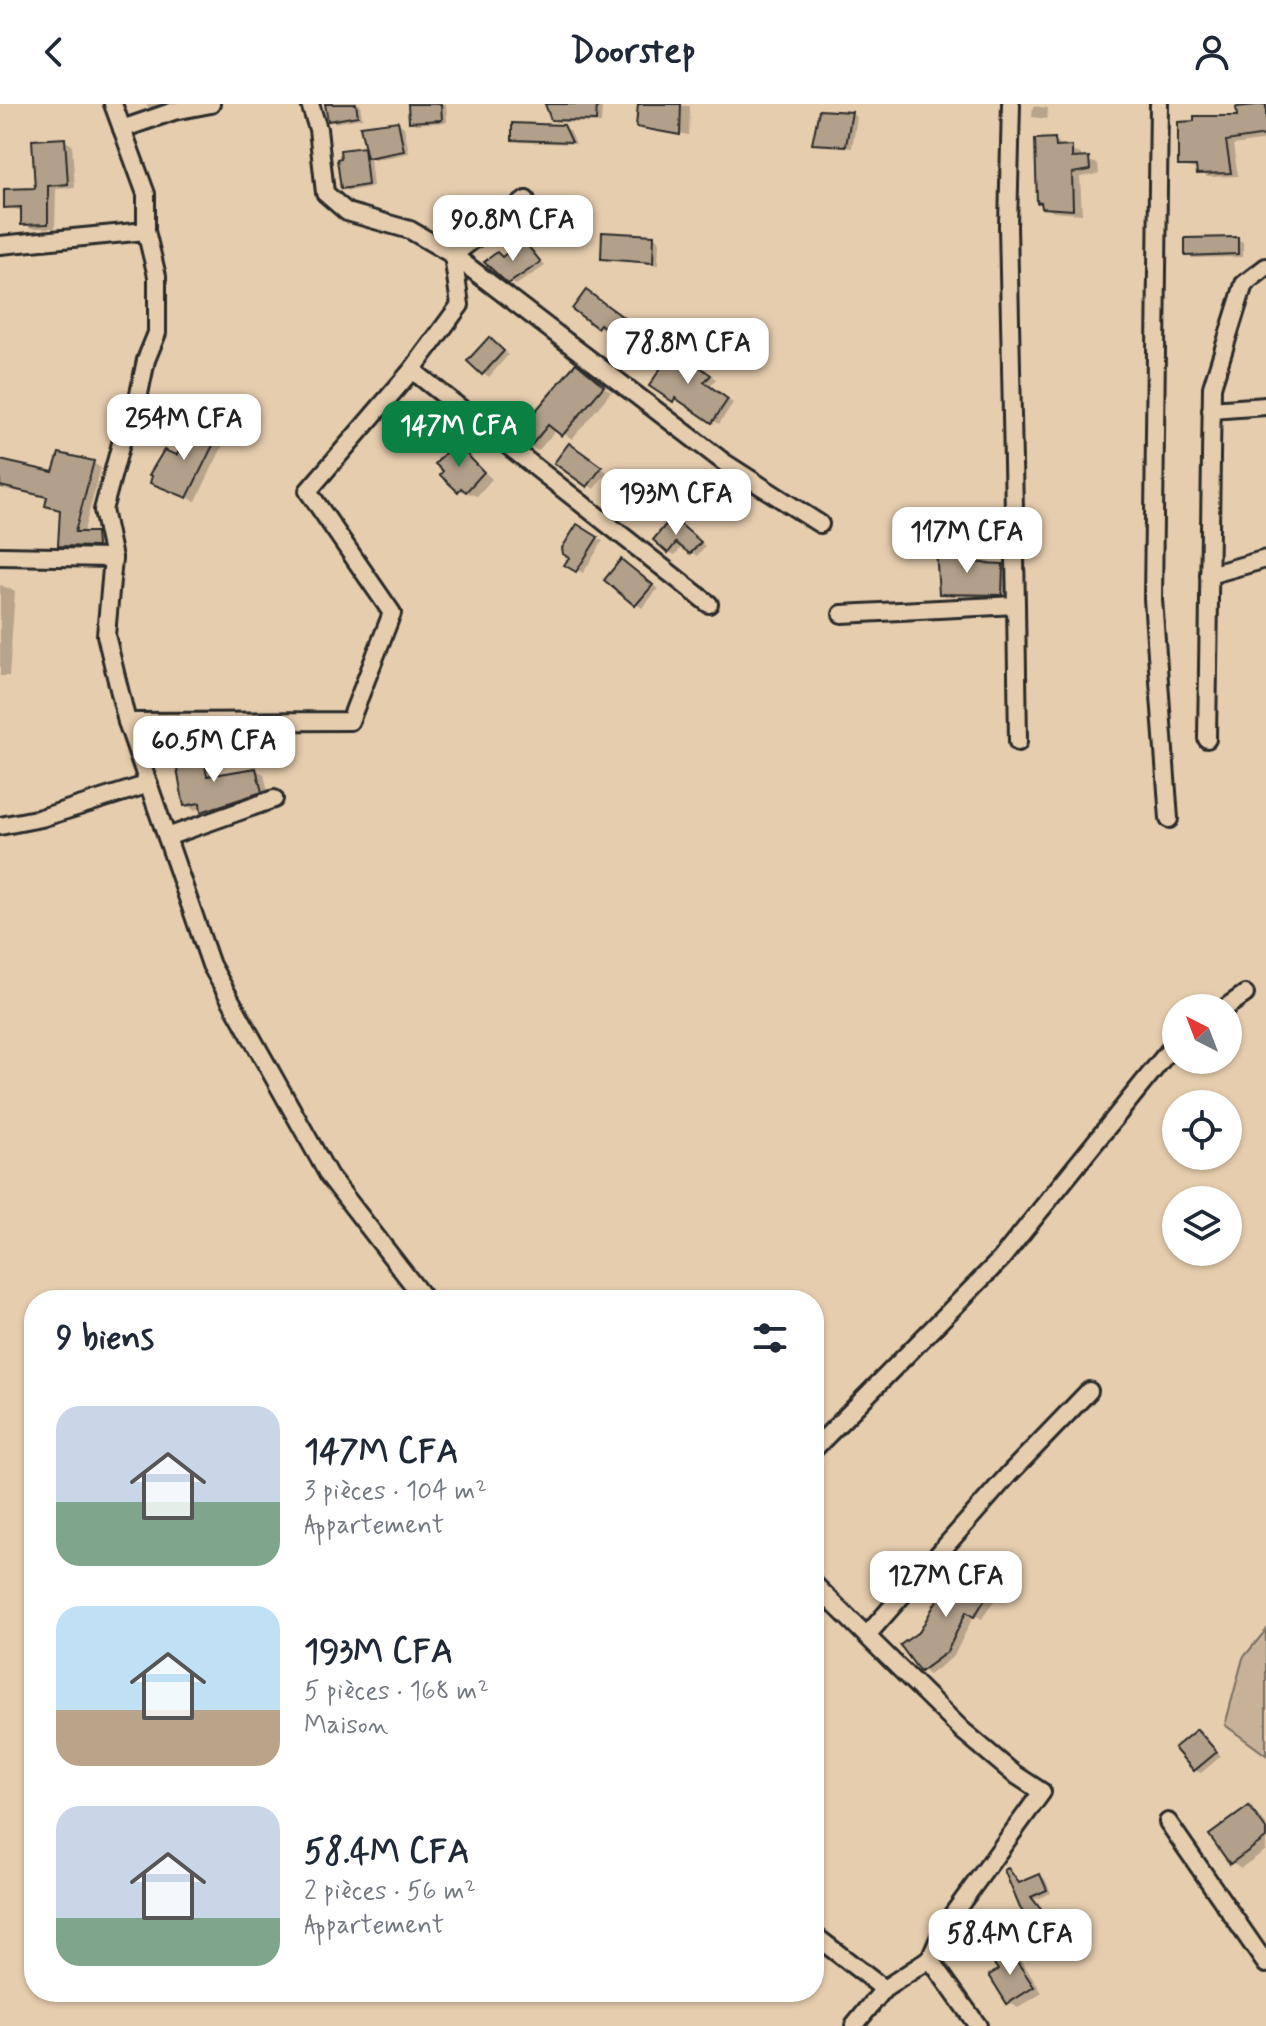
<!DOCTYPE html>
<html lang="fr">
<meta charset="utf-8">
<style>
:root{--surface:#fff;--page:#f2f2f3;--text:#1f2937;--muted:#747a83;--accent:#0b8043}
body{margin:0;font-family:Mynerve,sans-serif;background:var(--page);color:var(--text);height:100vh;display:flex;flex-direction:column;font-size:30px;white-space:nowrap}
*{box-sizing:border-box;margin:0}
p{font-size:26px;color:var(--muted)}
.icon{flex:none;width:44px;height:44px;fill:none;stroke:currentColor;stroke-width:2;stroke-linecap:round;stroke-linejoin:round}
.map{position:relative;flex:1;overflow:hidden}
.sheet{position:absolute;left:24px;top:1186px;width:800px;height:712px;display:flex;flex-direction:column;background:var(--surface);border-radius:32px;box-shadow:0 2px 6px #0004}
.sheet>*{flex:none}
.needle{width:52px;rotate:318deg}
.fabs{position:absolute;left:1162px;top:890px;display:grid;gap:16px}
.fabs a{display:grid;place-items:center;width:80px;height:80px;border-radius:50%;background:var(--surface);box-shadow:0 2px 6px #0004;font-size:40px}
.price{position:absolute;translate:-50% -68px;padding:0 18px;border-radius:16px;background:#fff;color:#222;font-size:26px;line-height:52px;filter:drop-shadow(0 2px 4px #0008)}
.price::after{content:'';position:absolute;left:50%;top:48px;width:24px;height:18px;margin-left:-12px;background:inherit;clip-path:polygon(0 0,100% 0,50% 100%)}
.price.on{background:var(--accent);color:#fff}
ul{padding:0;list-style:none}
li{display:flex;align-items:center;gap:24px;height:200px;padding:0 32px}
li span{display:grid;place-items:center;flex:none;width:224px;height:160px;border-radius:24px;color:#555}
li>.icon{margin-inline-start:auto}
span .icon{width:96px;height:96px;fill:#fffc;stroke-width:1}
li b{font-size:34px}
h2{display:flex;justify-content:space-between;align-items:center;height:96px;padding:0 32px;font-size:34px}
header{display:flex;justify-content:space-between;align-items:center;height:104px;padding:0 32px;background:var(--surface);font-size:36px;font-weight:700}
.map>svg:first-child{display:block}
.green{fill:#c7b299;stroke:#796e62;stroke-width:2}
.shadow{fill:#0003}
.building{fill:#b2a08a;stroke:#2b2b2b;stroke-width:2}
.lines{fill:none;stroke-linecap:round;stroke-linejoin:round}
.minor-casing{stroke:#2b2b2b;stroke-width:22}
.minor{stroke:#e6cdae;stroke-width:16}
</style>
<header><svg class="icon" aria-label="back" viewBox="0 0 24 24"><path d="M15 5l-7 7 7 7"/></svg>Doorstep<svg class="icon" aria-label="person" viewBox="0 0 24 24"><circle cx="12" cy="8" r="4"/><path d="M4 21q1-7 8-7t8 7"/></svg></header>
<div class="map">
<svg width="1266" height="1922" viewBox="0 0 1266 1922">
<rect width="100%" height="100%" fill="#e6cdae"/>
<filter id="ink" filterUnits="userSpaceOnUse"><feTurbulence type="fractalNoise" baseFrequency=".0125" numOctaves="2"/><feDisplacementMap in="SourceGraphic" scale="16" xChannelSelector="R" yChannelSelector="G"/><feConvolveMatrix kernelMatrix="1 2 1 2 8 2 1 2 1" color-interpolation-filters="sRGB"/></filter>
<g filter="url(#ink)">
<polygon class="green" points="1266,1526 1266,1651 1225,1621 1243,1554"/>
<g class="shadow">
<polygon points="145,0 170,0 151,5"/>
<polygon points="327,0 360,0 362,14 334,19 329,16"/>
<polygon points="410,0 446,0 447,18 417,20 411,17"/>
<polygon points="546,0 602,0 601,19 556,18 550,14"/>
<polygon points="640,0 690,2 689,31 645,23 645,26 638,22"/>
<polygon points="1253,0 1266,0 1266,36 1233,41 1238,72 1207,73 1199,66 1180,61"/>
<polygon points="1033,2 1048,4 1047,15 1032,13"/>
<polygon points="851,10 857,13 852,44 814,39"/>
<polygon points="398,19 404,23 409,49 374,56 370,54 373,83 348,87 342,83 363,45 368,48"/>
<polygon points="564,23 570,27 576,40 520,38 514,35"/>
<polygon points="64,36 72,41 75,84 56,85 55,124 31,124 23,119 23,107 6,103 37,86"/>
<polygon points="1055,36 1064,45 1081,50 1081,55 1098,60 1099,70 1080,73 1082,110 1053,108 1039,97"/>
<polygon points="654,133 659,136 658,161 603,154"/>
<polygon points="1237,135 1243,138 1243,153 1193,154 1187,151"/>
<polygon points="523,138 545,162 516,181 510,178"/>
<polygon points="592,192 642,229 633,241 607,222 604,226 598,222"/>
<polygon points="495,239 508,251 489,273 483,269"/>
<polygon points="680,250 716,275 709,283 733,299 719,320 652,282"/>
<polygon points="584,267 611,288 572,335 557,325 538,347 530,342 534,312"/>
<polygon points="218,331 226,335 196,397 160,383 178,354"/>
<polygon points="455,340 492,375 477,392 459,386"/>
<polygon points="575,345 607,368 594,385 557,358"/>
<polygon points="0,359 55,371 93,359 101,364 83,430 104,435 104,446 68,445 60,441 62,407 47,401 49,394 0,384"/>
<polygon points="678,419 705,442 697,452 683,442 675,451 669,448"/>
<polygon points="578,423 603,437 583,469 567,460"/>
<polygon points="964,447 970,451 969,461 1009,465 1008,493 947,492 941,489"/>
<polygon points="628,461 658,485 642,504 636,500"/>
<polygon points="0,481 15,487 9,572 0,572"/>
<polygon points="202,652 210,656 213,673 256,666 264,670 269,692 211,711 202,704 194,706 186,701"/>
<polygon points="956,1466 997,1492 982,1515 974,1511 954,1552 929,1571 922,1566 921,1528"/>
<polygon points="1197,1627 1221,1652 1201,1669 1195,1666"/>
<polygon points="1249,1704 1266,1720 1266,1746 1241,1764 1232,1758"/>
<polygon points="1008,1766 1021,1780 1040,1772 1045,1775 1051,1789 1034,1796 1052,1818 1043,1825 1038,1822"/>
<polygon points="1008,1846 1018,1851 1042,1889 1018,1904 1009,1898 1001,1866"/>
</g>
<g class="building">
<polygon points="325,0 356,0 358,12 328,17"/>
<polygon points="408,0 441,0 442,16 409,18"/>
<polygon points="545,0 597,0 596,17 551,16"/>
<polygon points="638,0 681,0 680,31 636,23"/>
<polygon points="1266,0 1266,31 1226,37 1231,69 1197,70 1196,62 1178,62 1178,18 1194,17 1194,12 1237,12 1236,3"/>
<polygon points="819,6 852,8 846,42 812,40"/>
<polygon points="398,17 404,47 367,54 360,22"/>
<polygon points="512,19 564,21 572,38 512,36"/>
<polygon points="65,34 68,80 48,82 48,120 21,121 21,103 4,104 4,85 35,84 32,36"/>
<polygon points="1055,34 1056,43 1072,42 1072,54 1089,53 1090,66 1072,69 1073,106 1042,104 1041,98 1037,99 1035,35"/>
<polygon points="364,43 368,81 341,85 337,55 341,54 340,46"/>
<polygon points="602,128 654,131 653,159 601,155"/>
<polygon points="1238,133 1238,150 1185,152 1185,134"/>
<polygon points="523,136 541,158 508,180 484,158 497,148 502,153"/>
<polygon points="586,186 638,224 626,240 600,220 597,224 572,205"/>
<polygon points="489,233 504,247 482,271 467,257"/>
<polygon points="674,244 711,271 704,278 728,295 712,319 675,294 673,298 649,282"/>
<polygon points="576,259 604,282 562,332 548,321 529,344 505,324 523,302 533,310"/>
<polygon points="193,317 219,329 187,394 150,379 152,372 149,371 164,346 177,351"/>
<polygon points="455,338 484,368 466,388 461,384 458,388 440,371 443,367 435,360"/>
<polygon points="569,339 602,363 587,383 554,359"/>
<polygon points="59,349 94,357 75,428 96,428 97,443 58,442 60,406 45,402 47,393 0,382 0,356 53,368"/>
<polygon points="672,413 701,438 690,450 676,439 668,449 653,436"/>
<polygon points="577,420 598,433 576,468 564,461 569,454 563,450 562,444"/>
<polygon points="964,445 964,458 1003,460 1002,491 939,490 936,446"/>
<polygon points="621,455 653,481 635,502 604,476"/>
<polygon points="203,650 207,672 256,664 262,688 201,708 200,699 184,702 175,655"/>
<polygon points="955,1463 991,1486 974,1513 966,1508 947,1548 920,1568 900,1541 920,1527"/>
<polygon points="1197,1625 1217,1648 1194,1667 1174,1644"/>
<polygon points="1249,1702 1266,1725 1266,1734 1230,1760 1209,1731"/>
<polygon points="1008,1764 1019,1779 1040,1770 1047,1786 1031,1793 1048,1814 1036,1824 1020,1804 1004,1766"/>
<polygon points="1008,1844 1034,1883 1007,1900 989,1871 998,1866 991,1855"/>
</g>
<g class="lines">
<g class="minor-casing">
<g id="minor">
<polyline points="113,0 146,90 146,127 157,172 157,229 146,256 139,290 123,332 103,406 113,454 106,531 127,618 211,861 329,1072 425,1196"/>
<polyline points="310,0 318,25 325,89 347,108 410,126 453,151 526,96"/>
<polyline points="1159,0 1153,495 1169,715"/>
<polyline points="122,25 174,7 211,0"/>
<polyline points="0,141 146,127"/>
<polyline points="412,266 709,500"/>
<polyline points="1211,306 1266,302"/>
<polyline points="0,452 113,454"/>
<polyline points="1209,471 1266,455"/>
<polyline points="1016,501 1018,638"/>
<polyline points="842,510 1016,501 1008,122 1011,0"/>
<polyline points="127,618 350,617 392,509 308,387 412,266 460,201 453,151 725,359 820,420"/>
<polyline points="1207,635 1212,283 1244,180 1266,163"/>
<polyline points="0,722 41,714 149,680"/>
<polyline points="167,733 274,695"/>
<polyline points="1225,904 1245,890"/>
<polyline points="814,1345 1001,1155 1176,938"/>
<polyline points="814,1480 963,1627 1013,1669 1042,1688 945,1821 930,1855 978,1922"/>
<polyline points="868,1530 1009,1370 1089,1287"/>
<polyline points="1168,1718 1266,1860"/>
<polyline points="814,1831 884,1885"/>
<polyline points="854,1922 884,1885 930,1855"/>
</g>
</g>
<use href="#minor" class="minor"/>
</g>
</g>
</svg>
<div class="fabs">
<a><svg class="needle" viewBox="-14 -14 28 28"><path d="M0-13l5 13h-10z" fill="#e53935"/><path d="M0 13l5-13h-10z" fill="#747a83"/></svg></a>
<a><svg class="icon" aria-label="locate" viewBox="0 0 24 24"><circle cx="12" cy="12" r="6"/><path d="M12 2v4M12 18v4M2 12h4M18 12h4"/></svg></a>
<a><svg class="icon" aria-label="layers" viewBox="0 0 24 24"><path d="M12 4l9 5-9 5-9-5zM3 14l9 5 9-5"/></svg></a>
</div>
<b class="price" style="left:513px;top:159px">90.8M CFA</b>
<b class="price" style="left:688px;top:282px">78.8M CFA</b>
<b class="price" style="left:184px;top:358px">254M CFA</b>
<b class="price on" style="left:459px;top:365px">147M CFA</b>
<b class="price" style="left:676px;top:433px">193M CFA</b>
<b class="price" style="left:967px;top:471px">117M CFA</b>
<b class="price" style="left:214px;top:680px">60.5M CFA</b>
<b class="price" style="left:946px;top:1515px">127M CFA</b>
<b class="price" style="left:1010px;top:1873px">58.4M CFA</b>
<section class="sheet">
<h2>9 biens<svg class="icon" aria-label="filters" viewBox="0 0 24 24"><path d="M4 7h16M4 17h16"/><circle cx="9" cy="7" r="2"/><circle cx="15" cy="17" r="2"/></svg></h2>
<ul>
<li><span style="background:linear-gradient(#c9d6e8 60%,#7fa58c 0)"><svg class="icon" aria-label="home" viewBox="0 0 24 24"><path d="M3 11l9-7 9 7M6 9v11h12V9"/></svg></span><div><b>147M CFA</b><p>3 pièces · 104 m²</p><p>Appartement</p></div></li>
<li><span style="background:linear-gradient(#bfe0f5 65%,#b9a48a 0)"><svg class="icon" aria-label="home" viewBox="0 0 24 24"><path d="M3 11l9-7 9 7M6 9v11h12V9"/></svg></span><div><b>193M CFA</b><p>5 pièces · 168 m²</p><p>Maison</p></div></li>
<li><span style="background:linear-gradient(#c9d6e8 70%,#7fa58c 0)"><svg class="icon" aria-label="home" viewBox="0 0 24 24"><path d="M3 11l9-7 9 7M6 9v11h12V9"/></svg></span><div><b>58.4M CFA</b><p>2 pièces · 56 m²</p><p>Appartement</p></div></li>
</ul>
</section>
</div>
